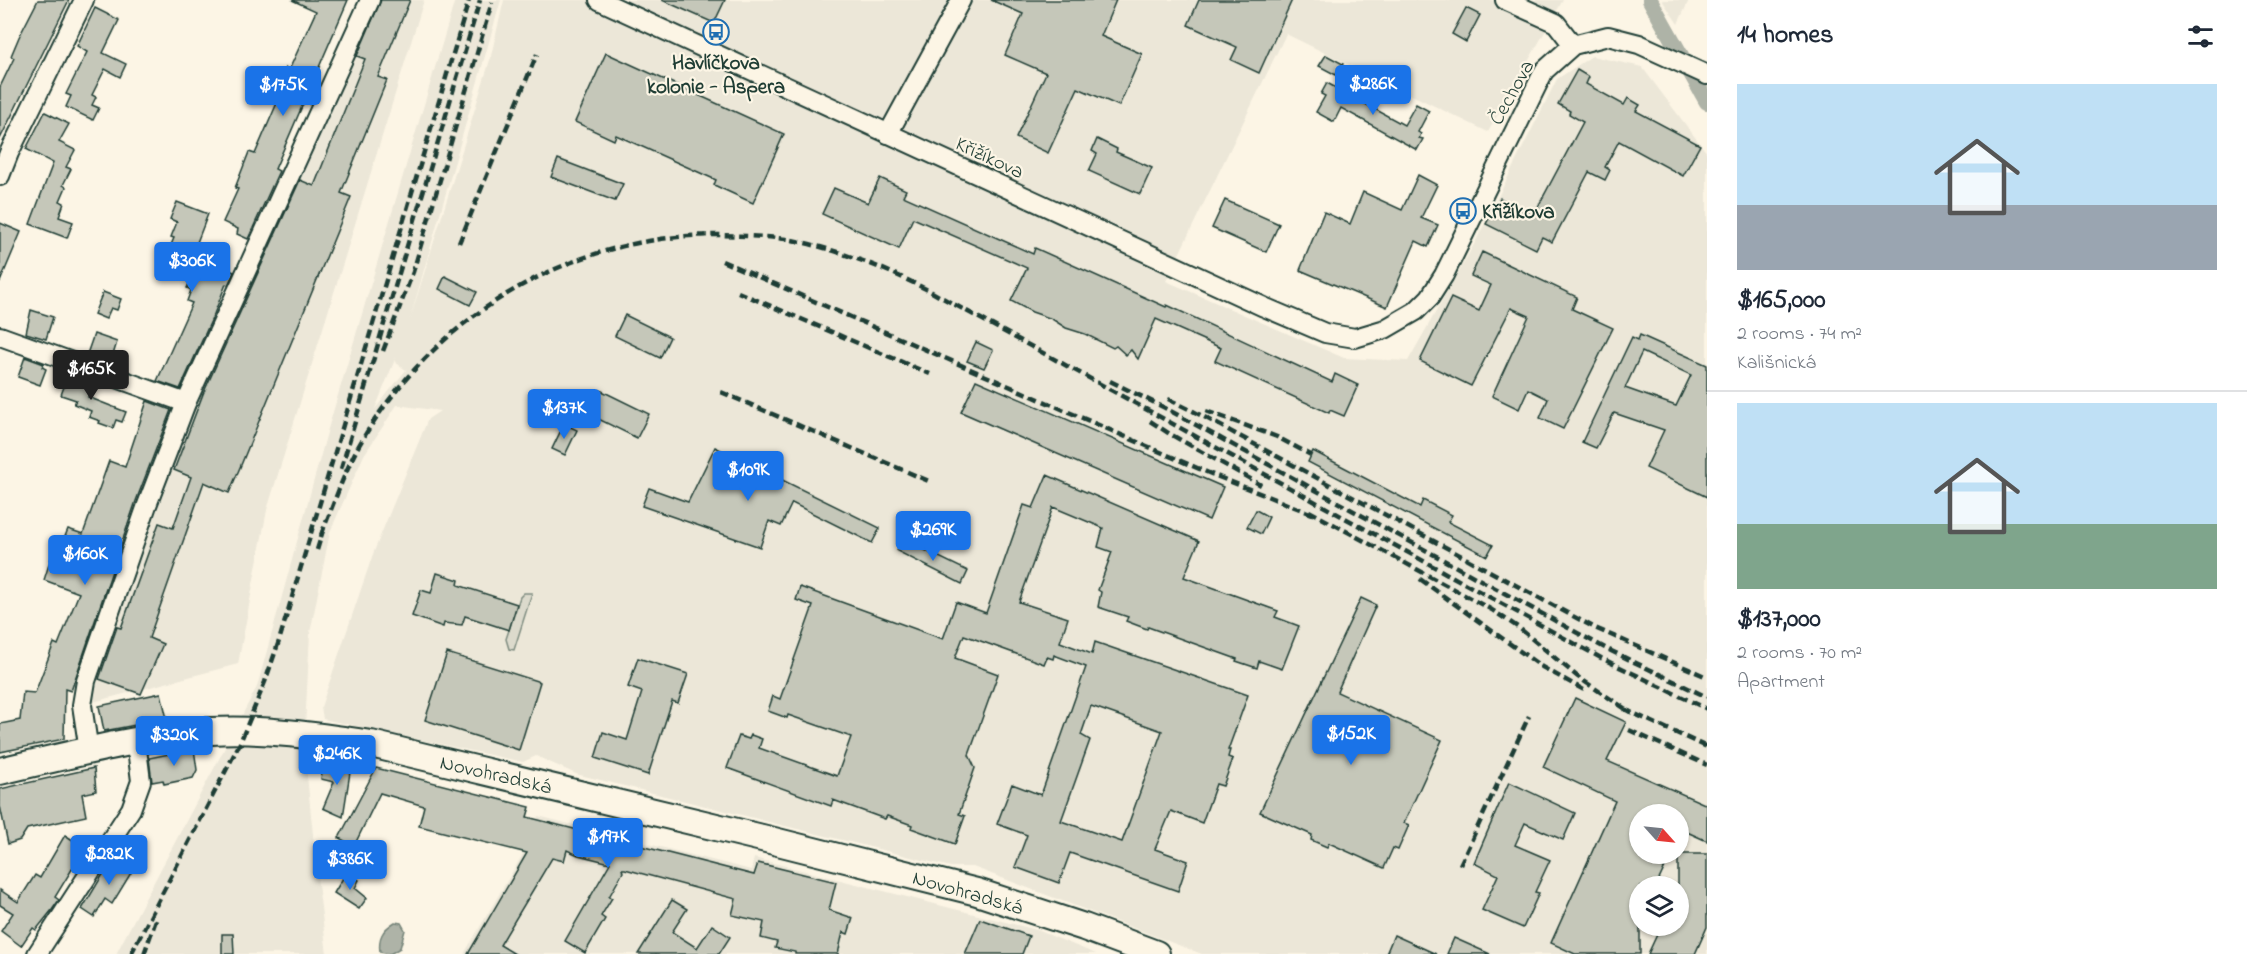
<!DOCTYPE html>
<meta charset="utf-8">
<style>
:root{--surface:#fff;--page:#f6f6f7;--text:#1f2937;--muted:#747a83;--line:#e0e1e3;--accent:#1a73e8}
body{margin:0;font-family:"Indie Flower",sans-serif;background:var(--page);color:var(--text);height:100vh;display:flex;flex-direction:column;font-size:22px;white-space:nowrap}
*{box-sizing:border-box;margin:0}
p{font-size:20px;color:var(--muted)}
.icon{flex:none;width:33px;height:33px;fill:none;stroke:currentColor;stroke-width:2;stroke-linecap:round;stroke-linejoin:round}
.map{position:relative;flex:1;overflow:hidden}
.side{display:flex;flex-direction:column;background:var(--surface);width:540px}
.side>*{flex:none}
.needle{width:39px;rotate:117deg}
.tools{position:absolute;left:1629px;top:804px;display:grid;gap:12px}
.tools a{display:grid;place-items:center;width:60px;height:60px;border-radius:50%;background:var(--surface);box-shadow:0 2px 4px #0004;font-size:30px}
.price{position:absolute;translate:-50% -51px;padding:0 14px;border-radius:6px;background:var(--accent);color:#fff;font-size:20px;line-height:39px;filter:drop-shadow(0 2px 3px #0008)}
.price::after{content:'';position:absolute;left:50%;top:36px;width:18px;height:14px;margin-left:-9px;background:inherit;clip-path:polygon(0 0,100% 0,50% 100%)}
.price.on{background:#222;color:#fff}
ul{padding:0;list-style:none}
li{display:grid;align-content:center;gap:12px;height:318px;padding:0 30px}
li+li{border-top:2px solid var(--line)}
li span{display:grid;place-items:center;height:186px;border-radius:0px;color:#555}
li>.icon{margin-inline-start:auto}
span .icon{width:108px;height:108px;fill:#fffc;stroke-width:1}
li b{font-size:26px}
h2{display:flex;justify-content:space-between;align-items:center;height:72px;padding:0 30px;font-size:26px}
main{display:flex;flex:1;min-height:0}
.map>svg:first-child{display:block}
.built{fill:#ece7d8;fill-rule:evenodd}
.green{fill:#dcdacc;stroke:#7e8c80;stroke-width:1.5}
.water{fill:#aeb3a7;stroke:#758479;stroke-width:1.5}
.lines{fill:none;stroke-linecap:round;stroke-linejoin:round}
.canal{stroke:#aeb3a7;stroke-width:16}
.building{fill:#c5c7b9;stroke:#1f3d34;stroke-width:1.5;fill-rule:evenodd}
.minor-casing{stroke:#1f3d34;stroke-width:22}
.secondary-casing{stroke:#1f3d34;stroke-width:30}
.minor{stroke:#fcf5e5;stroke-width:18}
.secondary{stroke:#fcf5e5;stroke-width:26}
.rail{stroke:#1f3d34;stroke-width:4.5;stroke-dasharray:9 4.5;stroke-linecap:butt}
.labels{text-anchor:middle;stroke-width:4.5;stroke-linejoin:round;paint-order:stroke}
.poi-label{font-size:21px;font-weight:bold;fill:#1f3d34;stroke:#fcf5e5}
.street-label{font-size:21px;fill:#1f3d34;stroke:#fcf5e5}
</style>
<main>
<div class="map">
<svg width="1707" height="954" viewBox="0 0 1707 954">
<rect width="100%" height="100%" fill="#fcf5e5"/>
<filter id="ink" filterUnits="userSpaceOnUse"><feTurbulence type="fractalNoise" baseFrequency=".0167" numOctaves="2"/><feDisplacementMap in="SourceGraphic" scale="12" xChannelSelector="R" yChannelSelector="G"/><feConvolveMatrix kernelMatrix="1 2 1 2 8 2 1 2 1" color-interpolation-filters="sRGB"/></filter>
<g filter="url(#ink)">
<g class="built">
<polygon points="370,0 424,0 267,510 238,664 82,705 147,505"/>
<path d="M455,0H501L410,319L490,60L504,0H1563L1488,132L1286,34L1166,281L1344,358L1408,361L1477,239L1557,79L1592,56L1642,67L1707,153V954H1202L973,867H951L576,774L536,756L523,762L323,719L321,707L373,554L428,419L440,411L397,405L364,455L330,532L310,633L304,746L318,884L327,954H116L257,687L328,429ZM396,357L395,362L406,370L375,409ZM1640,814H1678V854H1640ZM1640,886H1678V926H1640Z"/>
<polygon points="1662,0 1689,0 1678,24"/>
<polygon points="538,816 751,870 754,858 1037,930 1096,954 464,954 530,842"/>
</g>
<polygon class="green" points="524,593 532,593 514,650 509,649 506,639 520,597"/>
<path class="water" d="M395,922L401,923L405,930L400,948L390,954L380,952C378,938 382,930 395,922Z"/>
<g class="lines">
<polyline class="canal" points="1650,0 1707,102"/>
</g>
<g class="building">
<polygon points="38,0 69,0 0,139 0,87 14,58 11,56 19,37"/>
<polygon points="292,0 348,0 275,169 279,171 248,239 237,234 238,229 223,222 238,189 235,188 249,152 255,154 283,89 278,87 286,68 289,70 316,11"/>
<polygon points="381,0 410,0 378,77 387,80 382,92 341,193 351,197 241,465 229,493 204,482 149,638 163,644 141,694 99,679 117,627 121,628 159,523 173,528 191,477 174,470 203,394 300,180 314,186 365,59 357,56"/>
<polygon points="662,0 725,0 714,23"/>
<polygon points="991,0 1116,0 1101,36 1142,54 1119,106 1078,88 1048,153 1016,138 1046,73 1005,55 1023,14"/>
<polygon points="1199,0 1292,0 1259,73 1231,60 1237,47 1188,25"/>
<polygon points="95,8 119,20 103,53 126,64 120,77 105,69 92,95 96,97 92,105 99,108 93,120 66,107 71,96 66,94 87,52 77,46"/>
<polygon points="1466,8 1480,15 1466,42 1452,34"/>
<polygon points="606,53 784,134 753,203 714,185 716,180 616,135 614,140 575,122"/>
<polygon points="1326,55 1343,64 1336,75 1319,66"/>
<polygon points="1577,70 1589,77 1586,84 1624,105 1628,98 1640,105 1636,111 1700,145 1683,176 1619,141 1605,167 1610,170 1605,180 1589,172 1552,242 1542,237 1536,249 1486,224 1500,198 1533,216 1583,122 1569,114 1570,111 1558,104"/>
<polygon points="1327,83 1404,125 1416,104 1429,111 1418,132 1421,134 1419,138 1423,139 1417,150 1341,108 1334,122 1316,112 1325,96 1321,94"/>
<polygon points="45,112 69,124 59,142 75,150 66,167 71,169 63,185 66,187 60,201 64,203 59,217 73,222 67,238 30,224 53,163 26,149"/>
<polygon points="1097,139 1117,149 1116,152 1152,168 1140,194 1089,171 1097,154 1092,151"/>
<polygon points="558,159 623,184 615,201 551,177"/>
<polygon points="1418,175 1437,185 1421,218 1438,225 1428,247 1416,241 1387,307 1300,270 1324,212 1350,224 1363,192 1402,210"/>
<polygon points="880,178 906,190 903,196 1033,254 1035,248 1166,307 1167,305 1332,382 1335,374 1358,385 1344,416 1330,410 1329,413 1215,361 1221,348 1156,319 1138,359 1131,350 1126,355 1116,346 1113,348 1085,334 1066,328 1052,319 1032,312 1011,301 1027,268 913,218 899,249 822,214 834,188 868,203"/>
<polygon points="1225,200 1279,224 1266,252 1212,228"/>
<polygon points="177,202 208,214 196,245 199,246 195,256 234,272 228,285 226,284 214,314 180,389 157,381 192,303 187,301 191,290 187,288 195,271 165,259 174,238 171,237 177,222 170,219"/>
<polygon points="0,223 21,232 0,282"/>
<polygon points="1482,252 1577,297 1572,309 1613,328 1563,429 1540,418 1548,399 1528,389 1519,409 1492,396 1529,316 1511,308 1471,386 1420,361 1451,298 1479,311 1491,285 1471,276"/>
<polygon points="445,276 477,292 470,305 439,289"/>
<polygon points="103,292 121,299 117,310 111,308 106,319 94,314"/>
<polygon points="31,310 53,317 46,339 26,333"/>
<polygon points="625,315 670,337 660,358 615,336"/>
<polygon points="94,334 117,342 112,358 108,357 106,361 87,354"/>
<path d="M1640,335L1707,365V497L1646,468L1664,430L1614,413L1596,448L1582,442L1632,337L1638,340ZM1642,352L1691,375L1676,406L1625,388Z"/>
<polygon points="976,342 993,350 984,368 967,361"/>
<polygon points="25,357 44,364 42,367 46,369 40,385 18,377"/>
<polygon points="69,373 93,382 88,397 126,412 122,422 116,420 113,428 99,423 100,421 89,417 91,411 74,404 76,400 61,395"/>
<polygon points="976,380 1223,487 1209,520 961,412"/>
<polygon points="600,390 649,414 637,438 586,413 596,392 599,394"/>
<polygon points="147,401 171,410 136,501 71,691 65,689 64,739 0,752 0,724 20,720 23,692 35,693 54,643 58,645 79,593 44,580 51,558 56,559 68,529 83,534 109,461 125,467"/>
<polygon points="564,424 577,430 565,455 552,449"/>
<polygon points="715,447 880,528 872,543 792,503 781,526 769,521 760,547 642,506 649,488 688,502"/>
<polygon points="1313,451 1420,507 1423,500 1452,515 1448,522 1493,545 1487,556 1308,462"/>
<path d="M1047,475L1199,541L1184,577L1278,611L1275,617L1299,626L1282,669L1259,661L1257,668L1236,661L1237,659L1148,627L1147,629L1126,621L1128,617L1098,607L1101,592L1098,590L1112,552L1098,547L1103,528L1053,507L1019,602L1068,618L1060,642L1092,654L1095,642L1248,695L1228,750H1230L1228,757L1233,759L1223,786L1216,784L1202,823L1171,811L1155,849L1188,861L1178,891L1070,853L1059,883L1015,867L1027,835L997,824L1012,784L1041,795L1086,667L1054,655L1053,659L1047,657L1044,664L964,635L955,658L998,674L969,755L975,768L959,814L965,816L955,844L911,828L912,825L887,816L885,819L833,800L831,806L727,768L739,736L749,739L751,735L762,739L759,748L837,776L851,737L788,715L787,718L768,711L773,696L780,699L813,606L796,600L800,587L943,639L956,602L986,613L1024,505L1033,508ZM1091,706L1162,731L1122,842L1061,821L1090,740L1081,735Z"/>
<polygon points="1256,510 1269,517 1261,534 1247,527"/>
<polygon points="902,539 968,571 962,584 897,551"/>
<polygon points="437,573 459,580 458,585 517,604 509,630 465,616 462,625 444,623 443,627 412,616 421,590 431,593"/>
<polygon points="1361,598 1376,605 1337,692 1442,740 1404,823 1409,825 1398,850 1393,848 1384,868 1329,843 1327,847 1311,840 1312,835 1260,812"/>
<polygon points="447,653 540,682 519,750 425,720"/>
<polygon points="638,658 688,674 678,703 672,701 648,775 595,758 603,732 627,740 642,692 628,687"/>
<polygon points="161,693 167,719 104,731 99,706"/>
<polygon points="1575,698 1626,722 1607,761 1707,805 1707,841 1678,828 1678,814 1640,814 1640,854 1671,854 1656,886 1640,886 1640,954 1575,954 1551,943 1615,801 1543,767"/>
<polygon points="194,749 197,770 193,778 164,784 163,780 152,782 149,758"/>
<polygon points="324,761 351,766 343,817 323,808 334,782 321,779"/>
<polygon points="94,768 96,791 82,794 86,816 27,829 20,840 8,844 0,806 0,789"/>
<polygon points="376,768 530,807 527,817 754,875 758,863 836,882 829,910 853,918 848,934 843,932 838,954 795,954 795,952 775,948 777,942 761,938 764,922 732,915 736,899 625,869 622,869 623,872 609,897 612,898 601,916 605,919 585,953 565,941 610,863 578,855 567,850 564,861 552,858 500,945 515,954 468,954 527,853 419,826 424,806 380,793 354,846 339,838"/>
<polygon points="1509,782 1575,813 1563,840 1525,823 1515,845 1550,860 1535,892 1539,893 1523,928 1482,910 1498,875 1474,863"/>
<polygon points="65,835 85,848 55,897 59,900 52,910 36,930 33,928 21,946 1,931 13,913 0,905 0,890 18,902 35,875 40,878"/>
<polygon points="1678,854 1707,854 1707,927 1695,954 1648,954 1661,926 1678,926"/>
<polygon points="114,856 134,868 112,904 105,899 94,917 82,909"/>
<polygon points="346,873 359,880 355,888 367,898 359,909 334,893"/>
<polygon points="672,900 687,909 672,932 697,948 712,925 730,937 719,954 638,954"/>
<polygon points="980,919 1029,936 1022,954 965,954"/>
<polygon points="222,934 233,934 234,954 222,954"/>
<polygon points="1394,935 1436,954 1386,954"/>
<polygon points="1454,938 1490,954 1447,954"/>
</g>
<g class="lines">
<g class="minor-casing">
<g id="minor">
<polyline points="599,0 1264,307 1325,333 1355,338 1385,329 1416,311 1430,297 1444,275 1544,71 1573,45 1608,36 1639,44 1707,75"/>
<polyline points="1505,0 1556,23 1573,45"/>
<polyline points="888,134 961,0"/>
<polyline points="0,176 9,153 84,0"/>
<polyline points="0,336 186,403"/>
<polyline points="89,751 82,705 86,681 147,505 186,403 370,0"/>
<polyline points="37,954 131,809 141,781 136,741"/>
</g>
</g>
<g class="secondary-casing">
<path id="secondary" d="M0,771C70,755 140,736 211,731C264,728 318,736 371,744L762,838L977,892L1084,927L1156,954"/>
</g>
<use href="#minor" class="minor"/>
<use href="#secondary" class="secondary"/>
<g class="rail">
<polyline points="459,243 537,54"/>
<polyline points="722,261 1211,474 1315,515"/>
<polyline points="738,292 930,374"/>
<polyline points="383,351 413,272 492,2"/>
<polyline points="1110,381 1165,408 1605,648 1707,697"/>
<polyline points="721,392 931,482"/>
<polyline points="1168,399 1193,411 1595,628 1707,677"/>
<polyline points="1206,411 1277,437 1311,455"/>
<polyline points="1150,421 1170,434 1261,485"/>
<polyline points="341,469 480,0"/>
<polyline points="1309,511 1492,610 1519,628 1578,677 1630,712"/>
<path d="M321,535C333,506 343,475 358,447C432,317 570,234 720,235C743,236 768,236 792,240C840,250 884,268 928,290L1601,658L1707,709"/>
<polyline points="317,550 324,527"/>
<polyline points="1420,579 1542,667 1584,690"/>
<polyline points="1624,709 1707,747"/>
<polyline points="1629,730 1707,765"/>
<polyline points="1460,865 1529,716"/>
<polyline points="131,954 239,745 265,682 279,641 469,0"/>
<polyline points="144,954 156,920"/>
</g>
</g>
</g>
<defs>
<g id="bus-ring" transform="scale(1.35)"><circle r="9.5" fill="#fcf5e5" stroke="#1f6fb2" stroke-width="1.5"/><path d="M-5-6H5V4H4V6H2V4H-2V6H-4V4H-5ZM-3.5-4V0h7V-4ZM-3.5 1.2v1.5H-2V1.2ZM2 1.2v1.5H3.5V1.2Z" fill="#1f6fb2"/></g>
</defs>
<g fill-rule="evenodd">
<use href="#bus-ring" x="716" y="32"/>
<use href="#bus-ring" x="1463" y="211"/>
</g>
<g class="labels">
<g class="poi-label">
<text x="716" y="69">Havlíčkova<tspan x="716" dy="24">kolonie - Aspera</tspan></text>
<text x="1482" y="218" text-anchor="start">Křižíkova</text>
</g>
<g class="street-label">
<text transform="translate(1511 92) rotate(-61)" y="7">Čechova</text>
<text transform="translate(990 157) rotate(25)" y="7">Křižíkova</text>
<text transform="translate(496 774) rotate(13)" y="7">Novohradská</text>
<text transform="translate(968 892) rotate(16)" y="7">Novohradská</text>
</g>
</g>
</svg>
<div class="tools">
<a><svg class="needle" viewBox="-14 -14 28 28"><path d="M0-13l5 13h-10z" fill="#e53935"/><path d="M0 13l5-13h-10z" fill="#747a83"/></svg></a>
<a><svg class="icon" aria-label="layers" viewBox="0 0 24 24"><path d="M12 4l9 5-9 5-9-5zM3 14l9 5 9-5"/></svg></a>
</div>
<b class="price" style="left:1373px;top:116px">$286K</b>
<b class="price" style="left:283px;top:117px">$175K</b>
<b class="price" style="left:192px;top:293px">$306K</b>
<b class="price on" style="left:91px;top:401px">$165K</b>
<b class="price" style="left:564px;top:440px">$137K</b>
<b class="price" style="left:748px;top:502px">$109K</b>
<b class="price" style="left:933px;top:562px">$269K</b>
<b class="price" style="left:85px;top:586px">$160K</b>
<b class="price" style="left:1351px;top:766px">$152K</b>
<b class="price" style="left:174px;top:767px">$320K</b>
<b class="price" style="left:337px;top:786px">$246K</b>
<b class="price" style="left:608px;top:869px">$197K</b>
<b class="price" style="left:109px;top:886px">$282K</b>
<b class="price" style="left:350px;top:891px">$386K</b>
</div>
<section class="side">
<h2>14 homes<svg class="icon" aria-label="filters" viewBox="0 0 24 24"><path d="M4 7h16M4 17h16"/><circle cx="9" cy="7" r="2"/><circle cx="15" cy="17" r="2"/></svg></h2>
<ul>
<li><span style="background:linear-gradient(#bfe0f5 65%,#9aa5b1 0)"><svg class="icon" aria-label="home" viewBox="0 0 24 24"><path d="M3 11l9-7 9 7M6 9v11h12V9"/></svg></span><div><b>$165,000</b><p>2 rooms · 74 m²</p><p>Kališnická</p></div></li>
<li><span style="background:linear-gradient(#bfe0f5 65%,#7fa58c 0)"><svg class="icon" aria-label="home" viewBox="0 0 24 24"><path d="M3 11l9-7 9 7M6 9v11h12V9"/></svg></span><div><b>$137,000</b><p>2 rooms · 70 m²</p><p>Apartment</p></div></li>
</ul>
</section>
</main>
